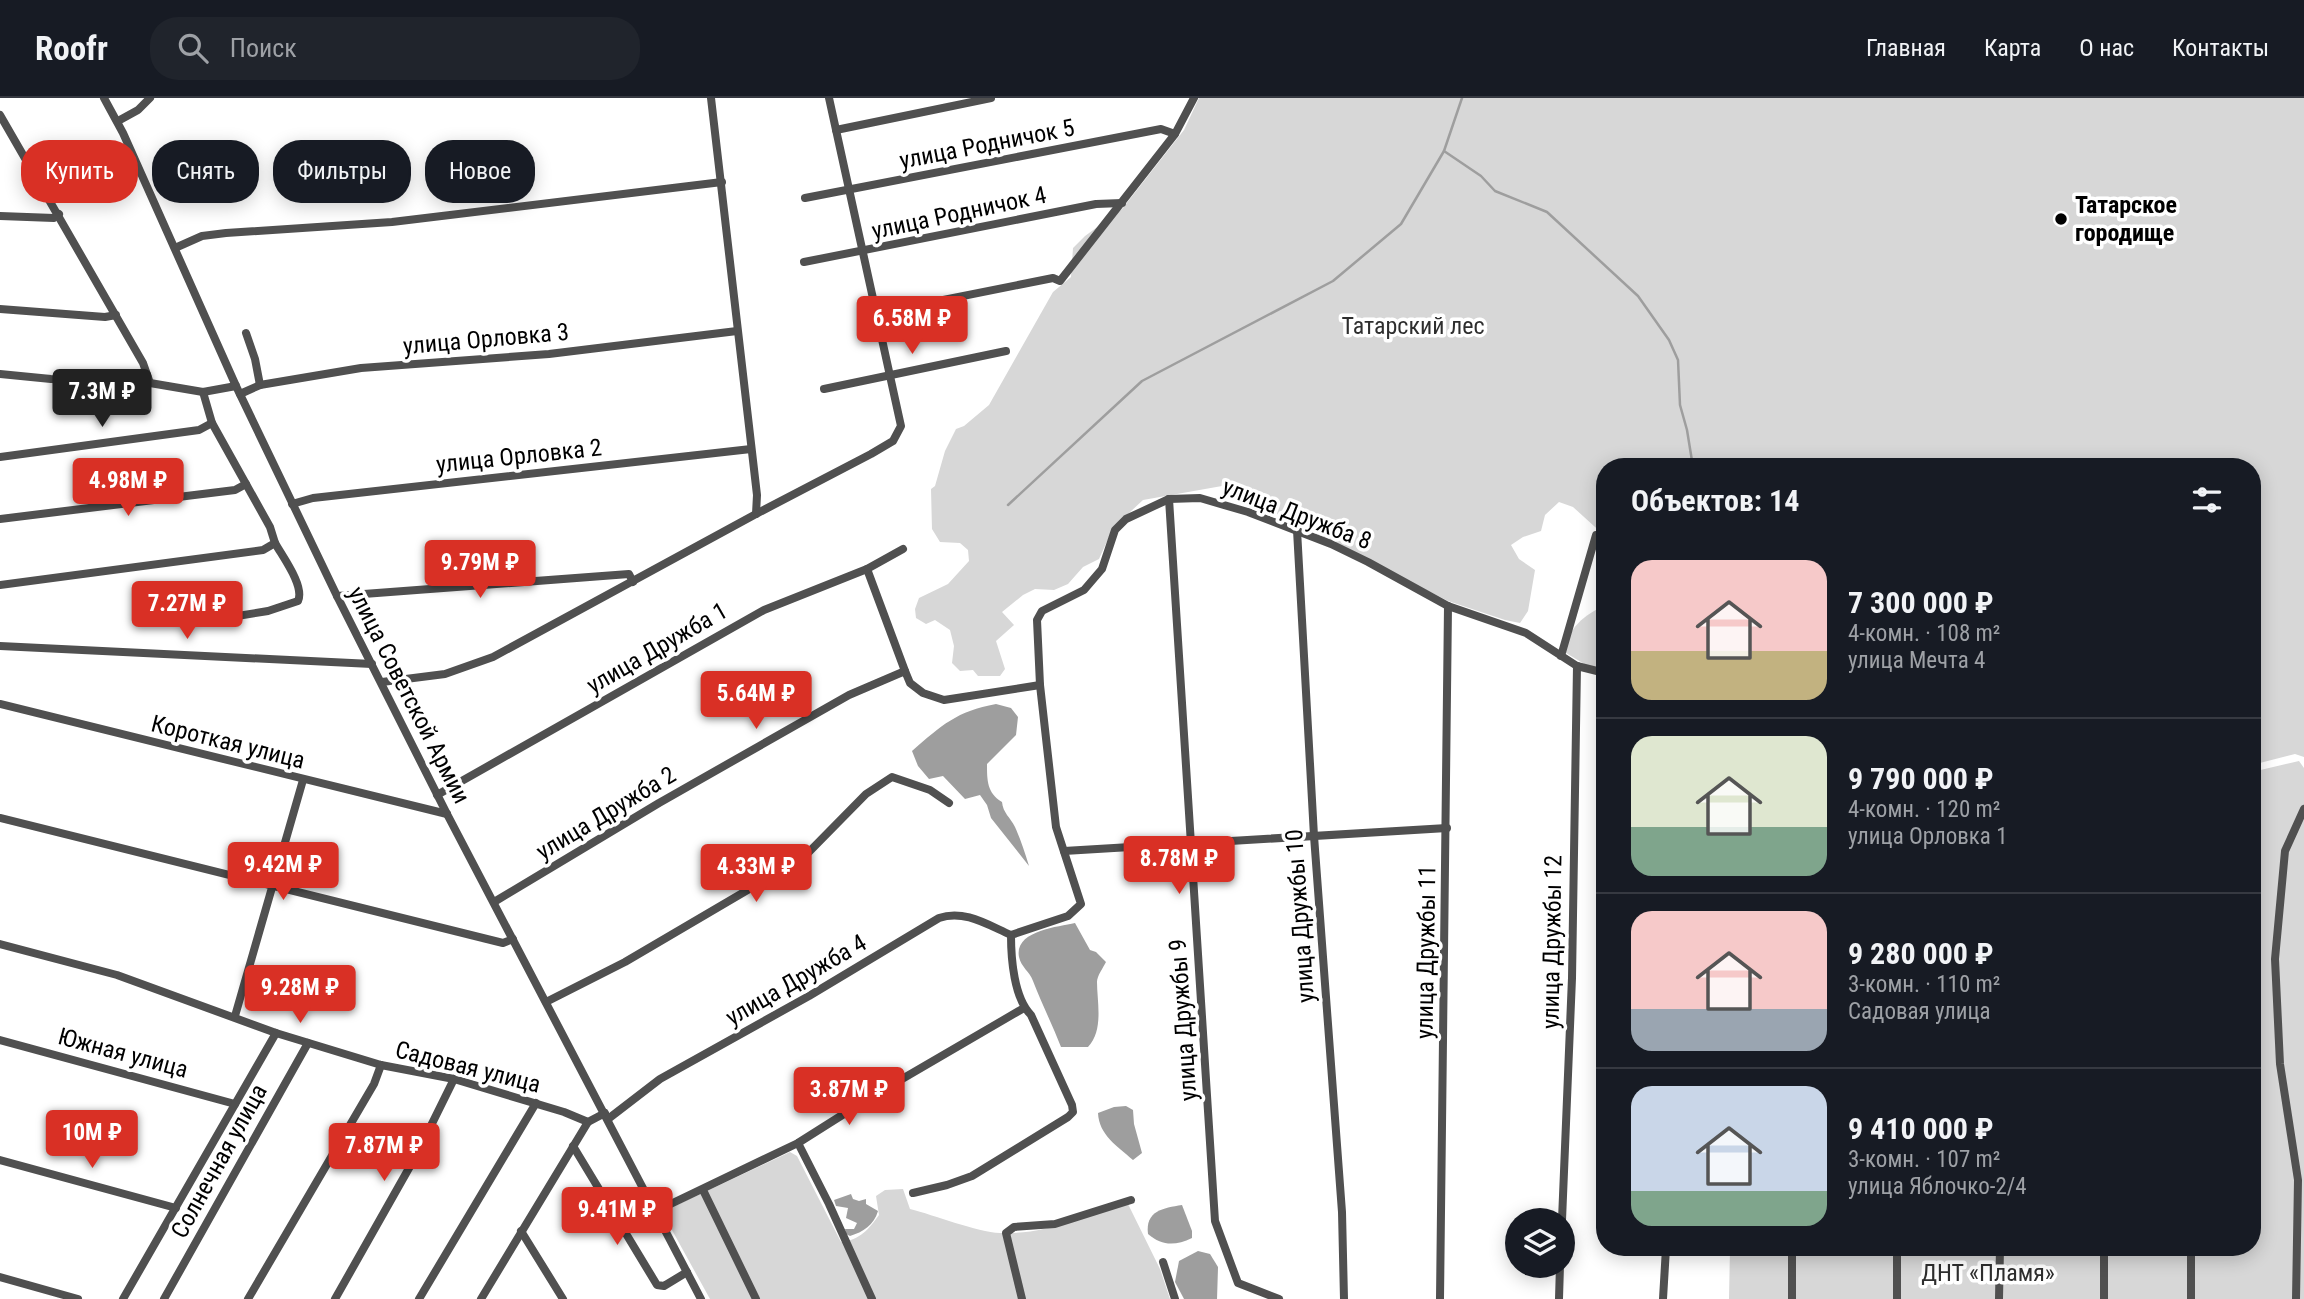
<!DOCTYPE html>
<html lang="ru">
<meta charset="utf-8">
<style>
:root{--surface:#171b24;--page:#20242c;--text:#f1f3f6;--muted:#9ea1a6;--line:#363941;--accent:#d93025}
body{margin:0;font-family:"Roboto Condensed",sans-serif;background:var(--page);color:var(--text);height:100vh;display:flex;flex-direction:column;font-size:26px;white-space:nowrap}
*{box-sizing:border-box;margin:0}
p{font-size:23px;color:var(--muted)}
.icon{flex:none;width:38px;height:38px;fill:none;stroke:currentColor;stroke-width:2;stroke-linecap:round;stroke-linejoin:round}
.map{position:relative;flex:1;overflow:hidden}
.drawer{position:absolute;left:1596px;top:360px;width:665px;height:798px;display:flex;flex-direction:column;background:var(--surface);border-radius:28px;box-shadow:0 4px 18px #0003}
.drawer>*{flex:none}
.banner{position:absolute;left:21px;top:42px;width:665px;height:63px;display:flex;gap:14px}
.fabs{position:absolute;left:1505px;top:1110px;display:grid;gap:14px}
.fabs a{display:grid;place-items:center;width:70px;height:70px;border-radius:50%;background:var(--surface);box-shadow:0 4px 18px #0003;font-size:35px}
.price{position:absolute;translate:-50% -60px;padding:0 16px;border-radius:7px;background:var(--accent);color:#fff;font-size:23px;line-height:46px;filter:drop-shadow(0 2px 4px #0008)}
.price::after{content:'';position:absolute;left:50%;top:42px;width:21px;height:16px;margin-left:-10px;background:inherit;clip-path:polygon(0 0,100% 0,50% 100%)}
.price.current{background:#222;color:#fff}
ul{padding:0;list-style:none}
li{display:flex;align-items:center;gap:21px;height:175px;padding:0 35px}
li+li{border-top:2px solid var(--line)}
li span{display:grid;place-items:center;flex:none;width:196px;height:140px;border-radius:21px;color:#555}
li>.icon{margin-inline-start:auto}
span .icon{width:84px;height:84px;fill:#fffc;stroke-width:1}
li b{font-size:30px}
h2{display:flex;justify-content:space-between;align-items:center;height:84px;padding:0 35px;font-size:30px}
.chip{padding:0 24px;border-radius:28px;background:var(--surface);box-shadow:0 4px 18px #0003;font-size:24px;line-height:63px}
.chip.current{background:var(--accent);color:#fff}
header{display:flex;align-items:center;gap:42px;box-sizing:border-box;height:98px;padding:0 35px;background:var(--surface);border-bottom:2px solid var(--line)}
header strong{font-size:33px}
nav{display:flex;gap:38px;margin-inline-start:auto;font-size:24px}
.search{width:490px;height:63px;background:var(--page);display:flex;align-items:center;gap:18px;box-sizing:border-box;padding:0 24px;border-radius:28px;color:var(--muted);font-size:26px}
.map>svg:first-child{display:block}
.green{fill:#d7d7d7}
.water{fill:#9e9e9e}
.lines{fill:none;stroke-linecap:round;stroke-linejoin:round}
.stream{stroke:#9e9e9e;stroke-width:2.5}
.street{stroke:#505050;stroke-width:8}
.poi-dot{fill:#000;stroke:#fff;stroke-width:2.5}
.labels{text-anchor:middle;stroke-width:7;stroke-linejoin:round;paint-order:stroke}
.street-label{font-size:24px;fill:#000;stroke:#fff}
.poi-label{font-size:24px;font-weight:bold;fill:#000;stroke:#fff;text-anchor:start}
.park-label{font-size:24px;fill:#2e2e2e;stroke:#fff}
</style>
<header>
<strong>Roofr</strong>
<div class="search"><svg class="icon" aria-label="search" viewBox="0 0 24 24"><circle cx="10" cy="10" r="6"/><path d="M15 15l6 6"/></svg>Поиск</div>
<nav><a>Главная</a><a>Карта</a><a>О нас</a><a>Контакты</a></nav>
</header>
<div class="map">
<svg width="2304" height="1201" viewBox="0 0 2304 1201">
<rect width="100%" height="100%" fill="#fff"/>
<g class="green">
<polygon points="1199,0 2304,0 2304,659 2295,656 2252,667 2252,369 1605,369 1605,438 1573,409 1559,404 1545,417 1541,433 1523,439 1511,447 1519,461 1535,472 1528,513 1520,525 1505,522 1448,503 1222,388 1143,402 1113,430 1099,461 1083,469 1068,486 1054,492 1035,491 1023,497 1002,514 1014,527 996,543 1005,571 1000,578 978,578 973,572 960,573 952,565 954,548 950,532 935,522 926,526 916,520 915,511 919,500 948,486 969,463 968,452 960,445 940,444 932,431 931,391 935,388 945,353 956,331 964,328 989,307 1053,194 1071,179 1073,150 1085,138 1122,111 1184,32"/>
<path d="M1605,507V573L1586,567L1566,555C1566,530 1585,517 1605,507Z"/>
<polygon points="2299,663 2304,670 2304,1201 1729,1201 1730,1150 2252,1150 2252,674"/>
<path d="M790,1054L797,1058L841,1144C860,1142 869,1131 879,1117L876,1098L885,1092L903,1091L910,1111C934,1117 977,1134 1000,1135C1045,1137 1086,1118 1128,1106L1160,1171L1170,1201H710L662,1114Z"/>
</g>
<g class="water">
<path d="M996,606L1011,610L1018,619L1016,637L987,666C987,682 987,695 1002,704C1003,715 1010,719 1015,729C1021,742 1025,755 1029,768L991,720L987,707L980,697L965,701L943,678L929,681L918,668L912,653C942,627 957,613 996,606Z"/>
<path d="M1075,825L1090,852L1096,854L1106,864C1103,870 1097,878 1097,884C1097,904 1104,932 1088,949H1061C1052,926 1041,904 1033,883C1030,874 1021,869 1019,859C1014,833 1057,829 1075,825Z"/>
<path d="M1126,1008L1133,1012L1134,1026L1142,1055L1133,1062C1117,1048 1099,1037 1098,1015L1114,1009Z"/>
<path d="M851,1096L853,1101L859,1103L866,1101V1106L878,1113C874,1127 863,1134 850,1138L846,1136L845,1131H854L857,1125L846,1120L848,1110L836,1108L834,1102Z"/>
<path d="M1182,1107L1192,1133V1140C1175,1148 1162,1148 1148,1136C1145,1113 1163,1110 1182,1107Z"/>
<polygon points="1198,1153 1210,1156 1218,1169 1217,1201 1184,1201 1175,1184 1179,1163"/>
</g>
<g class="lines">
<g class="stream">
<polyline points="1462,0 1444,53 1481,78 1495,93 1547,114 1638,198 1669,242 1678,262 1680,307 1687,332 1693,369"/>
<polyline points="1008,407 1142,283 1333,183 1401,126 1444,53"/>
</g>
<g class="street">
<polyline points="104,0 123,35 236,288 337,498 447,716 701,1201"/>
<polyline points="711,0 757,397 756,416"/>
<polyline points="0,17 143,265 150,285"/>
<polyline points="118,23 138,12 150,0"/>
<polyline points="836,32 991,0"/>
<polyline points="805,100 1161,31 1175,36"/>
<polyline points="0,118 54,120 59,116"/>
<polyline points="175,150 202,138 226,135 392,124 722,84"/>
<polyline points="804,164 1096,106 1122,105"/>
<polyline points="0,211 105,219 116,217"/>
<polyline points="878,215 1053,180 1060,183 1175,36 1194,0"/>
<polyline points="246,235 255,261 260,287"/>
<polyline points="0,276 51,281 150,285 203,294 236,288"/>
<polyline points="824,291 1006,253"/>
<polyline points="240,296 260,287 361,270 549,256 737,233"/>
<polyline points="0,359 199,332 212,325"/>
<polyline points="1169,401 1215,1123 1238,1185 1279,1201"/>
<polyline points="292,406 313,400 751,351"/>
<polyline points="0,421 235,392 246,386"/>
<polyline points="1297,432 1314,738 1342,1114 1344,1201"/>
<polyline points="867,471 905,573"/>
<polyline points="0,487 263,452 275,445 270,429 212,325 203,294"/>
<polyline points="337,498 629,476 633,484"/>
<path d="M188,526L268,513L298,503C305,488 282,458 275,445"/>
<polyline points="0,548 372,566"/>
<polyline points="1561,558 1596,437"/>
<polyline points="382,584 445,576 493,559 756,416 871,356 893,343 901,328 829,0"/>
<polyline points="0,606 447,716"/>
<polyline points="437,697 764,512 867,471 903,451"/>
<polyline points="0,720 503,845 513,841"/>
<polyline points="1064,753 1447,730"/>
<polyline points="494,804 659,705 849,597 905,573 910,585 923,595 944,602 1040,587"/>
<polyline points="1011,837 1068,818 1081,806 1056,729 1040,587 1037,522 1042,513 1084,492 1102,471 1115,432 1126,421 1169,401 1200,400 1248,414 1331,446 1368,464 1448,508 1526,535 1577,568 1605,575"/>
<polyline points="0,846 117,877 276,935 381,967 454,981 564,1014 588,1024 605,1015"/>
<polyline points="546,904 625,864 804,759 866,696 892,679 930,692 949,705"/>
<polyline points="235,918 303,682"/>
<polyline points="0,942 235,1006"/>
<path d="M608,1021L660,981L809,898L939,820C964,811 988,827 1011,837"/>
<polyline points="798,1045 829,1106 872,1201"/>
<polyline points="573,1048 657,1187 664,1188 687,1174"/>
<polyline points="0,1062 176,1110"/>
<polyline points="703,1092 756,1201"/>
<path d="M913,1095L947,1087L972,1078L1068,1019L1073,1014L1072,1007L1031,917C1014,900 1011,861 1011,837"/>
<polyline points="656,1113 798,1045 866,1002 1024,910"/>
<polyline points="1562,1122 1572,880 1577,568"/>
<polyline points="521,1133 563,1201"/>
<polyline points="2191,1150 2191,1201"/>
<polyline points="1163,1164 1175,1201"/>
<polyline points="0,1179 78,1201"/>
<polyline points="123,1201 276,935"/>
<polyline points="164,1201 308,945"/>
<polyline points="248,1201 374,986 381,967"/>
<polyline points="335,1201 417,1056 454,981"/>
<polyline points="419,1201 536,1005"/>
<polyline points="481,1201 588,1024"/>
<polyline points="1022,1201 1006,1135 1014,1129 1055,1126 1131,1102"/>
<polyline points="1440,1201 1448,508"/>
<polyline points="1559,1201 1560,1167"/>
<polyline points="1663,1201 1666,1150"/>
<polyline points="1792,1201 1792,1150"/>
<polyline points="1897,1201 1897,1150"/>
<polyline points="1999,1201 2000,1150"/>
<polyline points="2104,1201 2104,1150"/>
<polyline points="2296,1201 2298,1082 2280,966 2275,861 2285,753 2304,711"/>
</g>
</g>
<circle class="poi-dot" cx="2061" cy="121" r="7"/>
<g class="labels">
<g class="street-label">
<text transform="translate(987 46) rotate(-11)" y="8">улица Родничок 5</text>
<text transform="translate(959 115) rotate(-12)" y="8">улица Родничок 4</text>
<text transform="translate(486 241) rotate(-5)" y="8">улица Орловка 3</text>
<text transform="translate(519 358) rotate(-6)" y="8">улица Орловка 2</text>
<text transform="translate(1297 416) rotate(21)" y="8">улица Дружба 8</text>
<text transform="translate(657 550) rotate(-30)" y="8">улица Дружба 1</text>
<text transform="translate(409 597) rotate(63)" y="8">улица Советской Армии</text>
<text transform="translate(228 644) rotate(14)" y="8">Короткая улица</text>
<text transform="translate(606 715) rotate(-31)" y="8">улица Дружба 2</text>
<text transform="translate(1300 818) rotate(-94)" y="8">улица Дружбы 10</text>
<text transform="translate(1552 844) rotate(-89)" y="8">улица Дружбы 12</text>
<text transform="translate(1426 854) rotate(-89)" y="8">улица Дружбы 11</text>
<text transform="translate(796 882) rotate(-30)" y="8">улица Дружба 4</text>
<text transform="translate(1183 922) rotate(-94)" y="8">улица Дружбы 9</text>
<text transform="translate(123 955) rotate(15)" y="8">Южная улица</text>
<text transform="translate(468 969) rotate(14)" y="8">Садовая улица</text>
<text transform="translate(219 1063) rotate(-61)" y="8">Солнечная улица</text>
</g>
<g class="poi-label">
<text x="2075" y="115">Татарское<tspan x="2075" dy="28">городище</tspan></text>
</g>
<g class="park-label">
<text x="1413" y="236">Татарский лес</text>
<text x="1988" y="1183">ДНТ «Пламя»</text>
</g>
</g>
</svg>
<div class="fabs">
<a><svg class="icon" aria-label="layers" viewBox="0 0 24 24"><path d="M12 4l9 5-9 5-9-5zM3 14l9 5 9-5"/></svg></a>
</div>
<b class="price" style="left:912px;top:258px">6.58M ₽</b>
<b class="price current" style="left:102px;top:331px">7.3M ₽</b>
<b class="price" style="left:128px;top:420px">4.98M ₽</b>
<b class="price" style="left:480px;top:502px">9.79M ₽</b>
<b class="price" style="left:187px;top:543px">7.27M ₽</b>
<b class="price" style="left:756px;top:633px">5.64M ₽</b>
<b class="price" style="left:1179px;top:798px">8.78M ₽</b>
<b class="price" style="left:283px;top:804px">9.42M ₽</b>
<b class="price" style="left:756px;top:806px">4.33M ₽</b>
<b class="price" style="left:300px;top:927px">9.28M ₽</b>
<b class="price" style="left:849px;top:1029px">3.87M ₽</b>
<b class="price" style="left:92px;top:1072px">10M ₽</b>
<b class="price" style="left:384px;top:1085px">7.87M ₽</b>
<b class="price" style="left:617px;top:1149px">9.41M ₽</b>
<div class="banner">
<a class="chip current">Купить</a>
<a class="chip">Снять</a>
<a class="chip">Фильтры</a>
<a class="chip">Новое</a>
</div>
<section class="drawer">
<h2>Объектов: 14<svg class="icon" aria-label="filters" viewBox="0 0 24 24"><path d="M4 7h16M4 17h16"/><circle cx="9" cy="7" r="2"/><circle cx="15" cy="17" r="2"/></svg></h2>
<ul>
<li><span style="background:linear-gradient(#f6c9c9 65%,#c2b280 0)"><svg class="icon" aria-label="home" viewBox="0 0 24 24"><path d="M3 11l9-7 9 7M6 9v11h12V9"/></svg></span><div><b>7 300 000 ₽</b><p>4-комн. · 108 m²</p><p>улица Мечта 4</p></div></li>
<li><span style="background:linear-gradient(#dfe7d0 65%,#7fa58c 0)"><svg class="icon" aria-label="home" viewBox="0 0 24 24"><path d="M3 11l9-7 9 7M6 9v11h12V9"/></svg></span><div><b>9 790 000 ₽</b><p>4-комн. · 120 m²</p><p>улица Орловка 1</p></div></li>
<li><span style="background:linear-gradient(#f6c9c9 70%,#9aa5b1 0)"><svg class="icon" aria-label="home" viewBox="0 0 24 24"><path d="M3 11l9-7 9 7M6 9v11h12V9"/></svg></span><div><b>9 280 000 ₽</b><p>3-комн. · 110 m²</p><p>Садовая улица</p></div></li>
<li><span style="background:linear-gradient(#c9d6e8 75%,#7fa58c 0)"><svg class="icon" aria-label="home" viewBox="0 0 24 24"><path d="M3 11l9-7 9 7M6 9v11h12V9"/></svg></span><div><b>9 410 000 ₽</b><p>3-комн. · 107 m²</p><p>улица Яблочко-2/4</p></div></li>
</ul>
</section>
</div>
